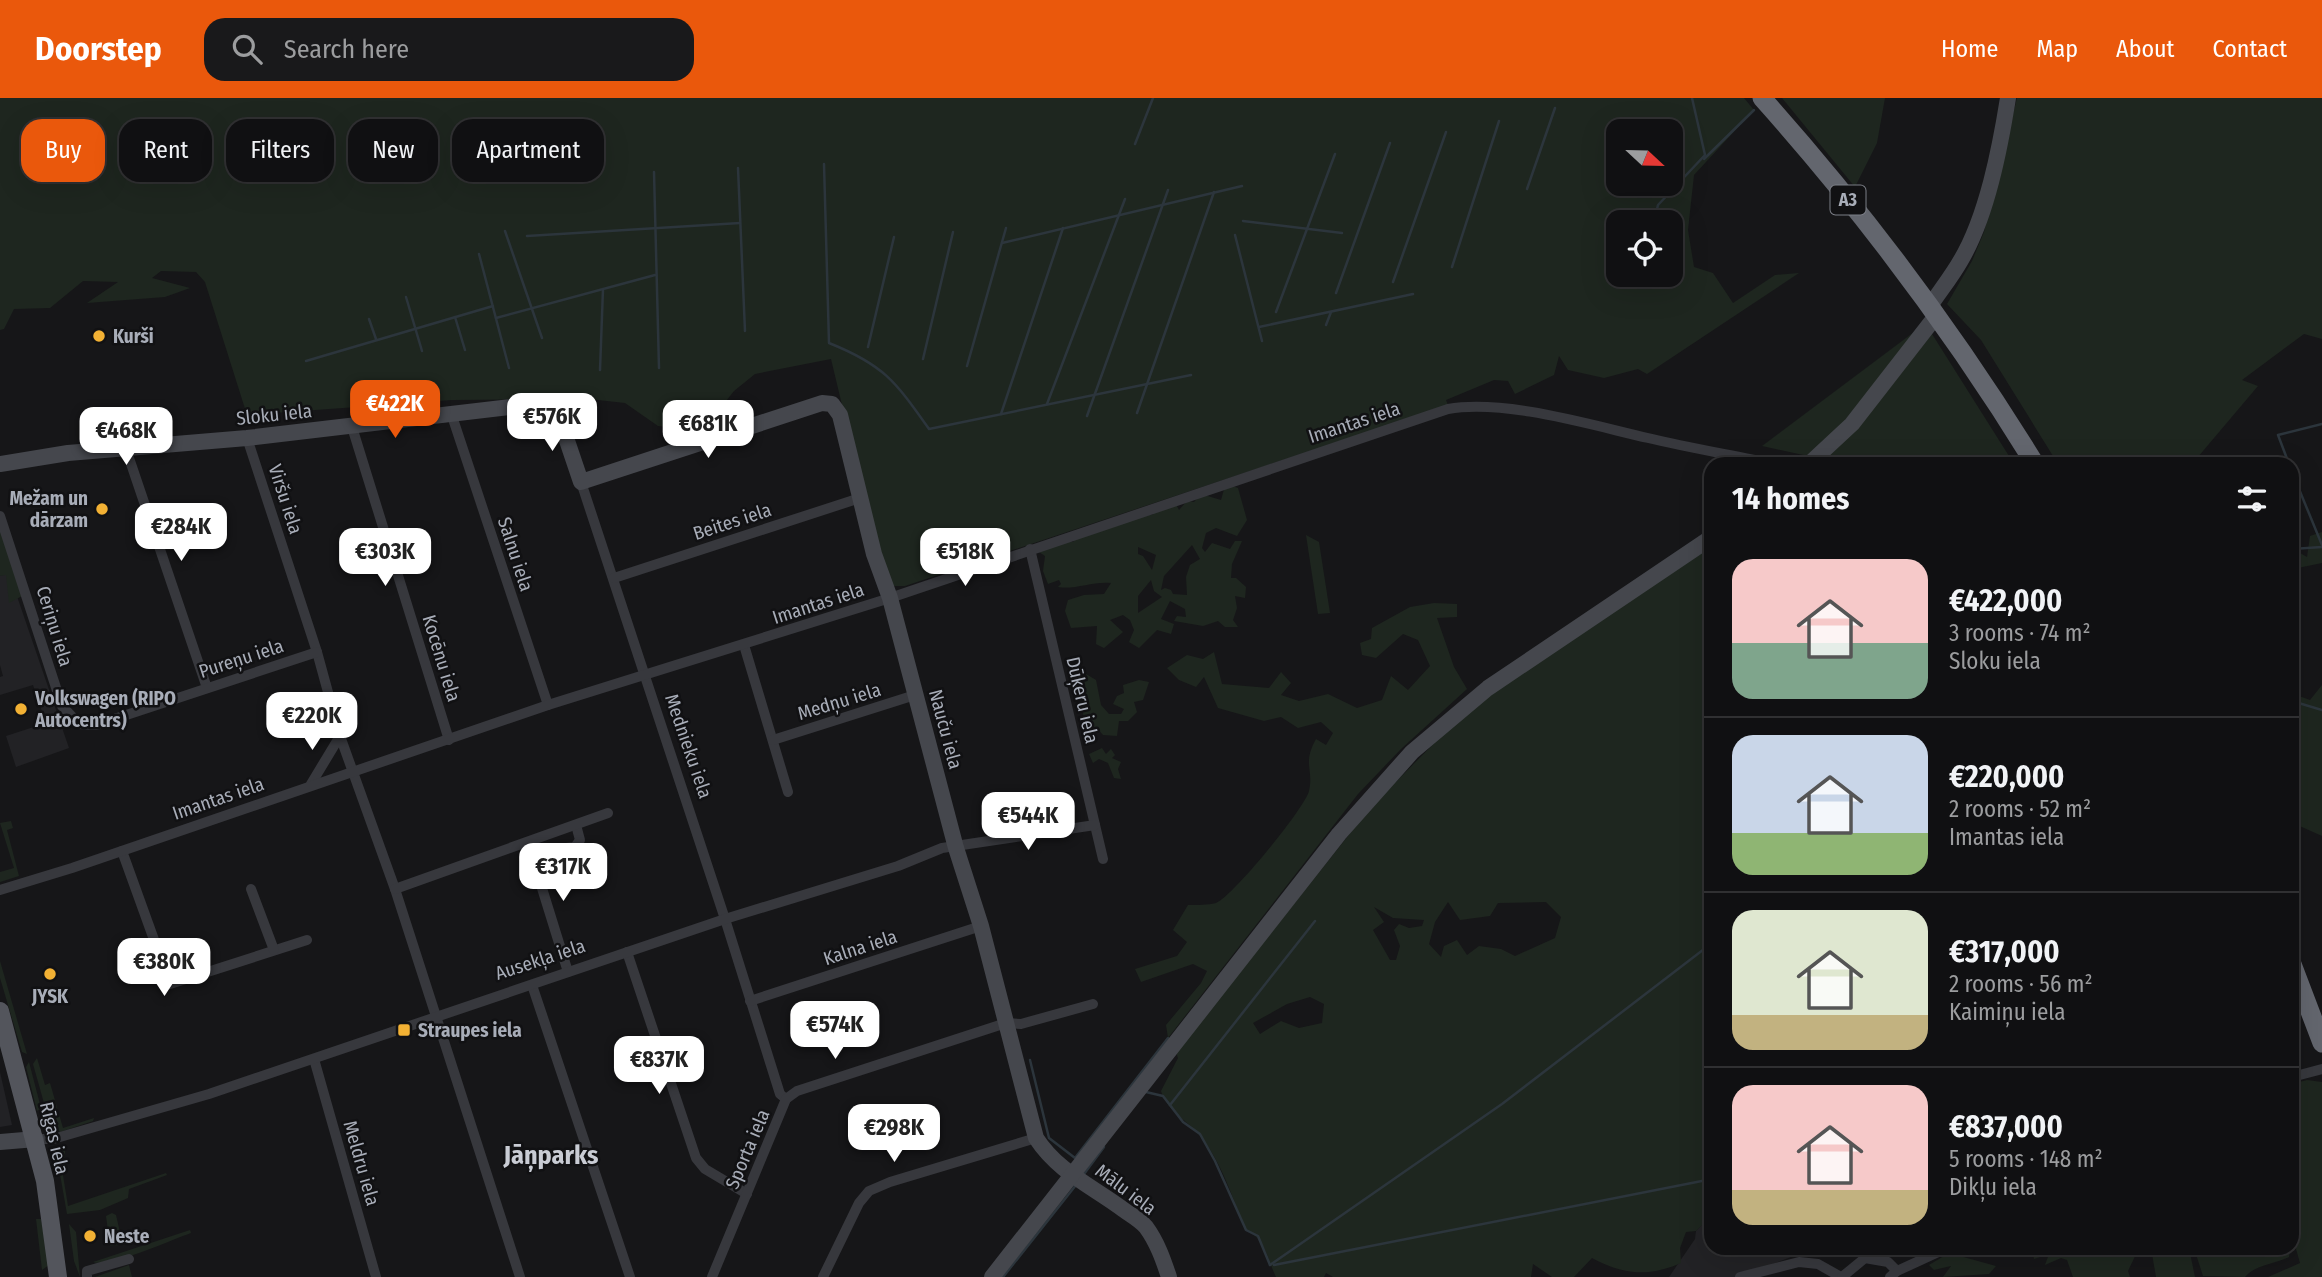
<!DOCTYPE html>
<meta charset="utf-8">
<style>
:root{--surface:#101012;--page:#19191b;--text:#f1f3f6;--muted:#9c9d9f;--line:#303032;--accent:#ea580c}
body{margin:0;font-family:"Fira Sans Condensed",sans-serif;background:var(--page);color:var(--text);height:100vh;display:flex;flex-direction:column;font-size:26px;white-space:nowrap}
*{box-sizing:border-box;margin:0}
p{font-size:23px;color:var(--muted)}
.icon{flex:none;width:38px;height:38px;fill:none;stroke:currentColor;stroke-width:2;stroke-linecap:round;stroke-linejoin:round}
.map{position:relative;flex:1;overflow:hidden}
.panel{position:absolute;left:1704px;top:359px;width:595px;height:798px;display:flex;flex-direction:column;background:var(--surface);border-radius:21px;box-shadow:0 7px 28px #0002,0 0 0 2px var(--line)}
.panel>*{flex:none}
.top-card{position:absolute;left:21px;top:21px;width:665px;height:63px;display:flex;gap:14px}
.needle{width:46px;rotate:112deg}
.fabs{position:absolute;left:1606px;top:21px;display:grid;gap:14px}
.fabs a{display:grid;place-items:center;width:77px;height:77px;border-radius:14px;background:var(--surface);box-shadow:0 7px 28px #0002,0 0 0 2px var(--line);font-size:35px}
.price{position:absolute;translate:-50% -60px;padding:0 16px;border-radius:14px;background:#fff;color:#222;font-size:23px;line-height:46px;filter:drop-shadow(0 2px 4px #0008)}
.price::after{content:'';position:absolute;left:50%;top:42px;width:21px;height:16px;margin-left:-10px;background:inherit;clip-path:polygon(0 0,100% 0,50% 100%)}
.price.on{background:var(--accent);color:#fff}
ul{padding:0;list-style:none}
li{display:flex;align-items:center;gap:21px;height:175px;padding:0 28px}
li+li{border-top:2px solid var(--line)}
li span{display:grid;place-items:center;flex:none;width:196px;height:140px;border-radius:21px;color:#555}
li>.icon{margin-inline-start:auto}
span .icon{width:84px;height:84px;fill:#fffc;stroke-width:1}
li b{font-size:30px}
h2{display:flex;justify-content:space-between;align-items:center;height:84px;padding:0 28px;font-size:30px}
.chip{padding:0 24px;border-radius:21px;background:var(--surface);box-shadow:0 7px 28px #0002,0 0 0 2px var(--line);font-size:24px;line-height:63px}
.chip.on{background:var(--accent);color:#fff}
header{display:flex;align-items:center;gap:42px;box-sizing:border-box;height:98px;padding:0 35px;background:var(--accent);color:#fff}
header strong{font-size:33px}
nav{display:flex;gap:38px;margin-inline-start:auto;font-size:24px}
.search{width:490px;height:63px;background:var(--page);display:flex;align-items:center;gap:18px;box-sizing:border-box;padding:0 24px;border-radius:21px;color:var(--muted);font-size:26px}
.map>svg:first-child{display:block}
.built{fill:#222225}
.green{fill:#1e261f;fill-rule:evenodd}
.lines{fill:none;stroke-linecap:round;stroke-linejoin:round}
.stream{stroke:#2c353c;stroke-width:2.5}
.street{stroke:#37383d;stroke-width:10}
.secondary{stroke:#45474d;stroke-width:16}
.primary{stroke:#53555c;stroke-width:18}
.highway{stroke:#63666e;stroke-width:19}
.poi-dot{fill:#f2b134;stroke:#111113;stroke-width:2.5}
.labels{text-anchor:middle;stroke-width:5;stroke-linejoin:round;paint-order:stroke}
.shield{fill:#111113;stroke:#7b7e86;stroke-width:2}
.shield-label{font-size:18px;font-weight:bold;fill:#a8adb8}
.poi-label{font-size:19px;font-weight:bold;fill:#a8adb8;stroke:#111113;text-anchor:start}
.street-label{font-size:19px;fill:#a8adb8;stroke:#111113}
.district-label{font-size:26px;font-weight:bold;fill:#c9ccd4;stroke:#111113}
</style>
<header>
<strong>Doorstep</strong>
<div class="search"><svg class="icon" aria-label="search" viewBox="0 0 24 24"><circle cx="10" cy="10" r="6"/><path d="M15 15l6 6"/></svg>Search here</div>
<nav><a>Home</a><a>Map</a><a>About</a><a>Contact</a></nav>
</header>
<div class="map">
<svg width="2322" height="1179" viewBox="0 0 2322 1179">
<rect width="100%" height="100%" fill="#161618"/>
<g class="built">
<polygon points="9,475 69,650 16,669 6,638 46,625 33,587 0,597 0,579 3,578 0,567 0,478"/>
<polygon points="0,974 12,1027 0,1029"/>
<polygon points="1711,1117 1712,1150 1814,1150 1739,1179 1669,1179 1695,1141 1696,1133"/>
<polygon points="1816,1150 1858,1150 1849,1155 1822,1156"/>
</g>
<g class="green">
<path d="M0,0H1744L1754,12L1694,77L1688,132L1694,169L1713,175L1733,205L1775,177L1799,175L1647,276L1638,271L1604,280L1568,272L1559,258L1554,277L1515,296L1508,283L1494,282L1446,302L1448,307L905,488H890L864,399L831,261L755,276L734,293L711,322L684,331L658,328L625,305L589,301L452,302L247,317L205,184L196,174L161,173L152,180L190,190L165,199L87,205L118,184L83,183L50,210L14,211L4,231L0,232ZM1619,33H1671V86H1619ZM1619,124H1671V177H1619Z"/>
<polygon points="1782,0 1885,0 1877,45 1855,89"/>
<polygon points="2017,0 2322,0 2322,241 2304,236 2242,282 2258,288 2192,366 2058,366 1981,242 1947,206 1972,163 1984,134"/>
<polygon points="1922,228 1836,334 1808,358 1762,348"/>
<polygon points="1932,236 2014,366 1818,366 1892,287"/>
<path d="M1230,387L1238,390L1247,422L1237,438L1216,430L1206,435L1202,450L1205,454L1212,445L1230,451L1235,443H1242L1232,466L1231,480H1236L1246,489L1245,500L1235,498L1237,510L1233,522L1238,529H1225L1218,523L1203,528L1174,523L1177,518L1186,519L1185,511L1170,503L1161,521L1174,526L1171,536L1157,532L1139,550L1129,544L1134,532L1130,522L1123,517L1110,522L1123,534L1104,550L1096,546L1097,528L1071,530L1065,513L1068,502L1084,497L1104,496L1111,485C1093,483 1075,492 1058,489L1061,486L1059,482L1048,486L1043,473L1045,458L1036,452L1064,441L1073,444L1077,436L1144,415L1152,417L1156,412L1176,406L1179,412L1187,403L1194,404L1201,396L1221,402L1225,388ZM1192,447L1200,461L1190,467L1186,479L1187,497L1173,496L1171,492L1165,490L1161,492L1164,478ZM1138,449L1156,457L1152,472L1143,458L1138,456ZM1151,482L1154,493L1162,499L1138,515V498Z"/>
<polygon points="0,429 22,498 9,505 6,477 0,478"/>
<polygon points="2322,434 2322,465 2293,471 2293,451 2307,459 2310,438"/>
<polygon points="1306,437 1319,444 1330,515 1318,516"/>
<path d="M1711,443L1712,1117L1696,1133L1686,1134L1680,1150L1681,1165C1649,1179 1624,1177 1592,1160L1574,1179H1552L1533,1166L1531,1179H1333L1326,1175L1324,1179H1276C1267,1161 1266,1141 1246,1132C1233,1102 1222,1064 1200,1038C1188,1022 1168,1015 1161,993L1178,960L1176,954L1371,709L1475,604ZM1448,804L1460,822L1490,818L1498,805L1546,804L1561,819L1555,840L1515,858L1501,851L1479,848L1467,857L1457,842L1444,848L1441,859L1429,846L1435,824ZM1374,809L1393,820L1424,822L1422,828L1409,830L1399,826L1394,832L1400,848L1396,862H1390L1373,832L1384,824ZM1310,899L1324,906L1322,925L1299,930L1281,923L1260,936L1253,925L1287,906Z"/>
<path d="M1434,505L1457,506V519L1437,520L1454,569L1467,591L1401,651L1358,696L1168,940L1166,927L1201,885L1207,873L1193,866L1141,884L1135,871L1177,858L1187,844L1173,832L1188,807C1197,807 1208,807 1216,805C1232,799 1305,710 1309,693C1314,671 1302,666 1316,641L1326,647L1333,635L1321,624L1298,630L1281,619L1264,623L1218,610L1204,579L1196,589L1179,582L1167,570L1187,557L1203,561L1214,554L1222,586L1269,590L1281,574L1291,585L1281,597L1299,603L1328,596L1357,610L1382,602L1391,578L1408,592L1430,568L1418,542L1403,536L1376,560L1362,557L1360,545L1371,541L1372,530L1410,509Z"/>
<polygon points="1081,573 1096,582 1101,607 1109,616 1121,616 1124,611 1113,606 1117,598 1124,595 1123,587 1139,582 1149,584 1143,602 1134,604 1137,614 1128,623 1119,623 1117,638 1103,637 1098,631 1085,628 1077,575"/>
<polygon points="2322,587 2322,738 2293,725 2292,592 2296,591 2299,598 2310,602"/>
<polygon points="1102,650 1106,656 1111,651 1115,657 1112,660 1121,664 1118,671 1121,681 1114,680 1108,665 1099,661 1093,665 1089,656"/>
<polygon points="11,723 13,730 7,732 19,778 0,784 0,774 14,770 0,725"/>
<polygon points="0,863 27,956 22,954 0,880"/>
<polygon points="37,960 45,987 50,985 63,1030 94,1020 93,1023 60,1034 51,1030 33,966"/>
<polygon points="29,964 41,1010 37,1013 26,969"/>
<polygon points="2307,982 2322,984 2322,1179 2268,1179 2300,1165 2292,1137 2292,986"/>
<polygon points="65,1048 65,1064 61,1065 68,1108 166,1075 167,1077 129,1091 128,1100 100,1112 67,1116 57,1059 58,1052"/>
<polygon points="112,1115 116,1117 122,1143 120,1147 110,1148 106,1118"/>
<polygon points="36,1121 41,1121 49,1167 42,1172"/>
<polygon points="69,1126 76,1134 80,1179 74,1163"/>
<path d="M190,1132L191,1135C171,1142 110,1170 93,1164Z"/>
<polygon points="2032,1150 2135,1150 2137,1154 2128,1173 2130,1179 2073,1179 2067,1162 2061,1160 2045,1167 2049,1156 2034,1161"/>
<polygon points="2151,1150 2189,1150 2195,1179 2156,1179"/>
<path d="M2194,1150H2290V1151L2289,1159C2273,1167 2256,1166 2245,1179L2203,1178Z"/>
<polygon points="1949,1155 1996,1168 1989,1176 1943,1179 1951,1168 1934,1172 1929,1167"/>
<polygon points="129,1167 132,1179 95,1179"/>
</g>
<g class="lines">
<g class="stream">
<polyline points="1135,46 1153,0"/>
<polyline points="1704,61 1754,12"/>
<path d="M824,66L829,245C884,267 895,283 929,331L1191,277"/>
<polyline points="738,70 745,233"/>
<polyline points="654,74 659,270"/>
<polyline points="1527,91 1555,10"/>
<polyline points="1243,123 1342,135"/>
<polyline points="1654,124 1658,107 1705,57 1692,0"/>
<polyline points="505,133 542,240"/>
<polyline points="1235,137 1262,243"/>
<polyline points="527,138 740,125"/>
<polyline points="1002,145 1242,88"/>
<polyline points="479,156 509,270"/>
<polyline points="1452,169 1499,23"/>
<polyline points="1393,184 1446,34"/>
<polyline points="1336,195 1390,45"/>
<polyline points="406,199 422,253"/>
<polyline points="1276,214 1335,56"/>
<polyline points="455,219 465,252"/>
<polyline points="496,220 655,177"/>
<polyline points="369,221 376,241"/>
<polyline points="1326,227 1331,214"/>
<polyline points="1259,229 1413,196"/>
<polyline points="868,249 894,139"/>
<polyline points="923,261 953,134"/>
<polyline points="306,263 493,208"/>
<polyline points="967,268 1006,130"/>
<polyline points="600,272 603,191"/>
<polyline points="1047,306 1125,101"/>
<polyline points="1137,315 1214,94"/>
<polyline points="1001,316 1063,130"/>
<polyline points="1087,318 1168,92"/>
<polyline points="2289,366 2278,337 2322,326"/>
<polyline points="2292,374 2322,447"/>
<polyline points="2292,451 2322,449"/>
<polyline points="2292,603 2322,612"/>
<polyline points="1030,962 1049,1040 1075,1060 1168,940"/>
<polyline points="1146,994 1163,998 1183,1024 1200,1036 1215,1063 1246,1132 1258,1138 1270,1167"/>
<polyline points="1170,1007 1315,823"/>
<polyline points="1084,1076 1104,1049"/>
<polyline points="1270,1167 1502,1006 1712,845"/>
<polyline points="1274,1167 1712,1081"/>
<polyline points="1003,1179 1076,1087"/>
</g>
<g class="street">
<polyline points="451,315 548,607"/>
<polyline points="352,329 449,642"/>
<polyline points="247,340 317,554 340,638 395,791 520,1179"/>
<polyline points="126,351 207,590"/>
<polyline points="581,384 725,821 780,996 786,1001"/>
<polyline points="0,418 62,608 79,626 96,627 317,554"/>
<polyline points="1030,451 1103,761"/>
<polyline points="614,480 860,400"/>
<polyline points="744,547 788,694"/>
<polyline points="773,642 915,597"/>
<polyline points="311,686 340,638"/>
<polyline points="528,745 568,874"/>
<polyline points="122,753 170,886 307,842"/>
<polyline points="531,754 575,749 580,742 576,727"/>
<polyline points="251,791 274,852"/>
<polyline points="395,791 608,715"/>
<path d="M0,792L72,770L548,607L890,500L1448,311C1505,301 1591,327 1648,340C1690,350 1732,357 1774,366"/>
<polyline points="627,854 696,1060 705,1071 747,1096"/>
<polyline points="532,887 630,1179"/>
<polyline points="750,903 981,828"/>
<polyline points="314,961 376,1179"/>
<polyline points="2292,979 2322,971"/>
<polyline points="36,1041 53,1041 209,996 725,821 898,768 942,750 1095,727"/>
<polyline points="87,1179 87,1173 129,1161"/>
<polyline points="712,1179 786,1001 797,993 1006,925 1021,926 1093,906"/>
<polyline points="823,1179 859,1105 869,1093 890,1084 1036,1040"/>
<polyline points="1740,1179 1799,1164 1818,1166 1841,1179"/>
<polyline points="1842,1179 1865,1160 1888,1164 1897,1173"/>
<polyline points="1890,1179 1897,1173 1947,1150"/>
</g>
<g class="secondary">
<path d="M1930,208C1940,193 1952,178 1961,162C1987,118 2000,50 2008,0"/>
<path d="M0,366L68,355L247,340L544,305L559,319L581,384L822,305L832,306L840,317L874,456L890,500L956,750L981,828L1036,1040C1058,1074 1092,1088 1124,1112C1131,1117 1140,1122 1146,1129C1157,1144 1163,1161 1169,1179"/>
<polyline points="1809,366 1852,326 1936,218"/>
<polyline points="0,1044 36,1041"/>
<polyline points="992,1179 1339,736 1412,654 1488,590 1712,439"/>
</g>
<polyline class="primary" points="0,913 45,1083 58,1179"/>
<g class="highway">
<path d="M1762,0C1864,114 1955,236 2035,366"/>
<polyline points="2292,866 2322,945"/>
</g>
</g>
<g class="poi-dot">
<circle cx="99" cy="238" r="7"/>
<circle cx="102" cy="411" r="7"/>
<circle cx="21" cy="611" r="7"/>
<circle cx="50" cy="876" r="7"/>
<rect x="397" y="925" width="14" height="14" rx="3.5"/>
<circle cx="90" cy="1138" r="7"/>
</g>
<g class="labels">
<rect class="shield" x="1830.5" y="87.5" width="35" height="29" rx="5"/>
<g class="shield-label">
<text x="1848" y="108">A3</text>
</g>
<g class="poi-label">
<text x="113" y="245">Kurši</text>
<text x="88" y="407" text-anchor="end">Mežam un<tspan x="88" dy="22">dārzam</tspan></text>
<text x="35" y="607">Volkswagen (RIPO<tspan x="35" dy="22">Autocentrs)</tspan></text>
<text x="50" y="905" text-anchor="middle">JYSK</text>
<text x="418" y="939">Straupes iela</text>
<text x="104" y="1145">Neste</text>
</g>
<g class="street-label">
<text transform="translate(274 316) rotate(-6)" y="7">Sloku iela</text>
<text transform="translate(1354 324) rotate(-18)" y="7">Imantas iela</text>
<text transform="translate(286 401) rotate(72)" y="7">Viršu iela</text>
<text transform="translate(732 423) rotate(-18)" y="7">Beites iela</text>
<text transform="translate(516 456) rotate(72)" y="7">Salnu iela</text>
<text transform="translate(818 505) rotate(-18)" y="7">Imantas iela</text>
<text transform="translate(55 528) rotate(73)" y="7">Ceriņu iela</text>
<text transform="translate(241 560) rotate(-18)" y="7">Pureņu iela</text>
<text transform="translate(442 560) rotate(73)" y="7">Kocēnu iela</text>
<text transform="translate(1083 602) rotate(77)" y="7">Dūķeru iela</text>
<text transform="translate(839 603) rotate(-17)" y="7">Medņu iela</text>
<text transform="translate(946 631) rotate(75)" y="7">Nauču iela</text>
<text transform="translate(689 648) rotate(71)" y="7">Mednieku iela</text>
<text transform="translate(218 700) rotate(-19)" y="7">Imantas iela</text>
<text transform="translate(860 849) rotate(-18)" y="7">Kalna iela</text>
<text transform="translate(540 861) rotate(-18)" y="7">Ausekļa iela</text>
<text transform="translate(55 1040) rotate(77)" y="7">Rīgas iela</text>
<text transform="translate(747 1051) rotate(-67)" y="7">Sporta iela</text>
<text transform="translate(362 1065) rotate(74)" y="7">Meldru iela</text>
<text transform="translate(1126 1091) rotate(37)" y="7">Mālu iela</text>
</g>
<g class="district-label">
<text x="551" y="1066">Jāņparks</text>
</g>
</g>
</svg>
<div class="fabs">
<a><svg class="needle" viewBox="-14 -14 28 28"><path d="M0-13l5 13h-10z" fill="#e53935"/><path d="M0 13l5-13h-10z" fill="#9c9d9f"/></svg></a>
<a><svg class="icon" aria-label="locate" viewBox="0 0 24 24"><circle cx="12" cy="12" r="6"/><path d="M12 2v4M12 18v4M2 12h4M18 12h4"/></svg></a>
</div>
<b class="price on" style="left:395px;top:342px">€422K</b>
<b class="price" style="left:552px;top:355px">€576K</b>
<b class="price" style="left:708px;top:362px">€681K</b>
<b class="price" style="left:126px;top:369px">€468K</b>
<b class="price" style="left:181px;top:465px">€284K</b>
<b class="price" style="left:385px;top:490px">€303K</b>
<b class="price" style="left:965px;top:490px">€518K</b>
<b class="price" style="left:312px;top:654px">€220K</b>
<b class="price" style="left:1028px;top:754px">€544K</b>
<b class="price" style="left:563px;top:805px">€317K</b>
<b class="price" style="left:164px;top:900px">€380K</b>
<b class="price" style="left:835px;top:963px">€574K</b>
<b class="price" style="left:659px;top:998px">€837K</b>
<b class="price" style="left:894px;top:1066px">€298K</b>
<div class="top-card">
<a class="chip on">Buy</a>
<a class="chip">Rent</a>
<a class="chip">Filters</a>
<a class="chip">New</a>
<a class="chip">Apartment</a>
</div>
<section class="panel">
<h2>14 homes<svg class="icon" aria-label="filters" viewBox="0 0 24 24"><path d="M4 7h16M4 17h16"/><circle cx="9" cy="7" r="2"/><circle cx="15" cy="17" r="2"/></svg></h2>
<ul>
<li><span style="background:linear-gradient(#f6c9c9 60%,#7fa58c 0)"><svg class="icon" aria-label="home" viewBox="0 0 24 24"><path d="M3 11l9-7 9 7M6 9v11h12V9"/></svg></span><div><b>€422,000</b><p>3 rooms · 74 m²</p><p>Sloku iela</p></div></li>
<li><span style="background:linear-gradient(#c9d6e8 70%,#8fb573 0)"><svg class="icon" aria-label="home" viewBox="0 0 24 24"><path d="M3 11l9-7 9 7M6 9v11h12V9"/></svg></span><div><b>€220,000</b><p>2 rooms · 52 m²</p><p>Imantas iela</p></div></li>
<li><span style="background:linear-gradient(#dfe7d0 75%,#c2b280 0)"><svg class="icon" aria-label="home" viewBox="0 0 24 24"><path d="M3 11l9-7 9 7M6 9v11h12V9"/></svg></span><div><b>€317,000</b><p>2 rooms · 56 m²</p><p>Kaimiņu iela</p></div></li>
<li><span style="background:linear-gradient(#f6c9c9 75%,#c2b280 0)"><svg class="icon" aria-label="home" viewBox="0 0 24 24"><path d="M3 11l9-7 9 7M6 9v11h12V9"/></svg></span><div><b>€837,000</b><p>5 rooms · 148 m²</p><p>Dikļu iela</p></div></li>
</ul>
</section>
</div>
